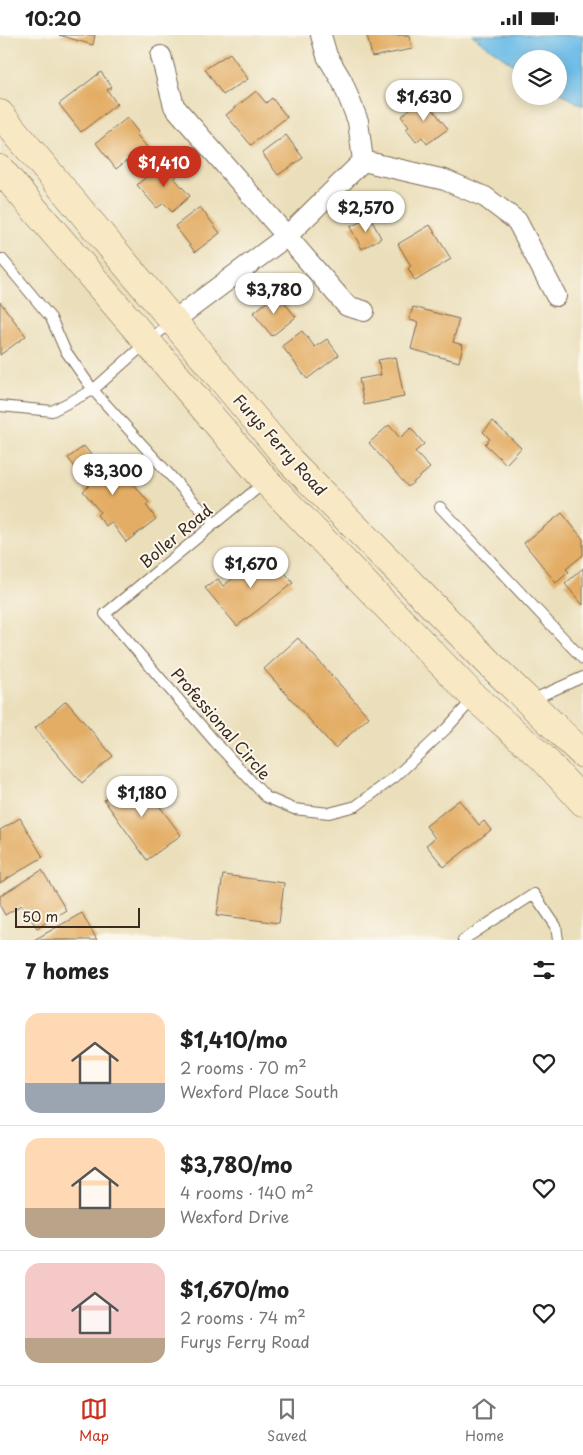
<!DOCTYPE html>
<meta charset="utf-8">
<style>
:root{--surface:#fff;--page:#f2f2f2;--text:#222;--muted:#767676;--line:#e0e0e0;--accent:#c8321e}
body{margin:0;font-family:"Playpen Sans",sans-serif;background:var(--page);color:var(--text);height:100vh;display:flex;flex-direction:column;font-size:19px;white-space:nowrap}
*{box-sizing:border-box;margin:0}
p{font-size:16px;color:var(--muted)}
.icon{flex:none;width:28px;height:28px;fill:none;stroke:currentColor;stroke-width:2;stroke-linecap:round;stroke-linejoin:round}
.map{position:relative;height:905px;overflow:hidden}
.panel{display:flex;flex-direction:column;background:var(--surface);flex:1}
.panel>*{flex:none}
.buttons{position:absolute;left:512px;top:15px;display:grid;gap:10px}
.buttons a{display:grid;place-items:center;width:55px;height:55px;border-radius:50%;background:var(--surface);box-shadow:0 2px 12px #0003;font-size:25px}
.scale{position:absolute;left:15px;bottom:12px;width:125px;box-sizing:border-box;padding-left:5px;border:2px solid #3b2a1e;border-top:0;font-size:14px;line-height:18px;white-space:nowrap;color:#3b2a1e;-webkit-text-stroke:4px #fbf7ec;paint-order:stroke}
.price{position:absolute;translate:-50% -42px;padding:0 11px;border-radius:18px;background:#fff;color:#222;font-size:16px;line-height:32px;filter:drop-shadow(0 1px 2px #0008)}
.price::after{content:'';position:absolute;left:50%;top:30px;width:15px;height:11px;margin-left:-8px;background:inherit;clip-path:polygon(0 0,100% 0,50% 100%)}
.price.on{background:var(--accent);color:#fff}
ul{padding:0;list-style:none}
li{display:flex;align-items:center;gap:15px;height:125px;padding:0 25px}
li+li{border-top:1px solid var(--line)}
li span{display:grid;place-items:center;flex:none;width:140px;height:100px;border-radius:15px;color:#555}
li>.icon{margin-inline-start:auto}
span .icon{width:60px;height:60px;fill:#fffc;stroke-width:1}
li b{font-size:21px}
h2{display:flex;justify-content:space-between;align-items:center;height:60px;padding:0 25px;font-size:21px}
.status{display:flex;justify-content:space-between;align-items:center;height:35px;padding:0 25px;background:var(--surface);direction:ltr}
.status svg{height:14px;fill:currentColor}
.menu{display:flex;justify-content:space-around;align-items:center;height:70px;border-top:1px solid var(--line);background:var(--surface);font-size:14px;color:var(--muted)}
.menu a{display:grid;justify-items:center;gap:2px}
.menu .on{color:var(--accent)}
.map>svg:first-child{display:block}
.water{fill:#6ebde8;stroke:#547483}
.building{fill:#e3ad65}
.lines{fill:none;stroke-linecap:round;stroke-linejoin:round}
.lane-casing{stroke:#796955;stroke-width:12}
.street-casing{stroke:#796955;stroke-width:22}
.secondary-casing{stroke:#796955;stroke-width:29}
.lane{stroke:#fff;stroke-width:10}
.street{stroke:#fff;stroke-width:20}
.secondary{stroke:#f8e8c3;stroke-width:28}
.labels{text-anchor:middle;stroke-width:4;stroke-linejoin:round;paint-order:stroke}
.street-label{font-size:16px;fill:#3b2a1e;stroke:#fbf7ec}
</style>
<div class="status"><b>10:20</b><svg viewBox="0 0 49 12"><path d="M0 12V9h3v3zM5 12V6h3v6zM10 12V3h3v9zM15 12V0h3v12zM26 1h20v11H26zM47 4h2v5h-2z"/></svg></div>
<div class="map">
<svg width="583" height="905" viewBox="0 0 583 905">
<rect width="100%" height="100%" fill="#fbf7ec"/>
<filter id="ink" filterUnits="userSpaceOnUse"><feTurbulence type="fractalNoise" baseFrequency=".02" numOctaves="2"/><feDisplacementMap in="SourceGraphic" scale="10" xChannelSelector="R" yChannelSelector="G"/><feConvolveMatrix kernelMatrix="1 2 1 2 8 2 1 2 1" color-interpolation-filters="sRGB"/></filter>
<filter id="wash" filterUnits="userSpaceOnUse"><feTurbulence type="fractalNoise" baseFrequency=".0096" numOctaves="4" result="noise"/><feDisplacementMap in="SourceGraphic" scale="20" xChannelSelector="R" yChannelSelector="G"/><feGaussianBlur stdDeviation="1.12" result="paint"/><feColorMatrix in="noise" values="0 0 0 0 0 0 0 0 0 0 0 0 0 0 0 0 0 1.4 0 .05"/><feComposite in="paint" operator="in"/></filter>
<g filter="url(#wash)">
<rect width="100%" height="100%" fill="#ebdfbb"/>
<polygon class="water" points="472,0 583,0 583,71 559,57 559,24 521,24 521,35"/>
<g id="blocks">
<g class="building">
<polygon points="59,0 95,0 93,10"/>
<polygon points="367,0 409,0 412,14 372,22"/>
<polygon points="230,18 248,44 223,60 205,34"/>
<polygon points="101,37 112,52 107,55 117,69 81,97 59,69"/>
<polygon points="256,56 266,68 272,63 287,82 251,110 226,80"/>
<polygon points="424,63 448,94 427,109 422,102 416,107 406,94 409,92 401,81"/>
<polygon points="127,83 138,97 136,99 152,118 132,134 126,126 116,134 96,108"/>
<polygon points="286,100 303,123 278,140 262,118"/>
<polygon points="164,126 177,141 174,143 190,161 172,177 164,168 157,173 137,150"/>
<polygon points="200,172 220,198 195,217 175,191"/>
<polygon points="370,182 381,203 362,214 350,192"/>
<polygon points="430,190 451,224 415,246 408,233 411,231 398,209"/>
<polygon points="277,259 296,282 272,301 253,278"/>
<polygon points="0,267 26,301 0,320"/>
<polygon points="413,272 459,284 453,307 463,310 459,327 411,314 418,287 409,285"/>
<polygon points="302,296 315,312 327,304 339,320 307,344 282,311"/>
<polygon points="396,322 404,362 364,370 359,344 381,340 378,325"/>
<polygon points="493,386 521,413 506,429 485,409 490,404 483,397"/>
<polygon points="389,390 400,403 411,393 424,409 415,417 430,433 408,452 369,408"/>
<polygon points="84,411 105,437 112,432 121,443 126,439 149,468 146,470 156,484 126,507 111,487 106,491 97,480 100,477 83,456 89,451 68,423"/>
<polygon points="562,478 583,504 583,520 566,534 569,537 556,548 524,508"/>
<polygon points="268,516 293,548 237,591 205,553 218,544 223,551"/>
<polygon points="583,533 583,570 565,549"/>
<polygon points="298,603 369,682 335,713 264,634"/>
<polygon points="66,666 113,721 82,748 35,693"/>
<polygon points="137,741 181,800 147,825 104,765"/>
<polygon points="459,765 479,790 484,786 491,795 444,832 426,810 435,803 426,791"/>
<polygon points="20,783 43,822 0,848 0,795"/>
<polygon points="42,835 66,875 37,893 22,870 5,880 0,871 0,861"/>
<polygon points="223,840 284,848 279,888 217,880"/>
<polygon points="82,878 97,905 34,905"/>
</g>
</g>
</g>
<g filter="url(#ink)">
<use href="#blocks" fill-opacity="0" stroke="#796955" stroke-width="1"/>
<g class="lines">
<g class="lane-casing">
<g id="lane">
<polyline points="0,224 2,224 51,283 65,315 93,355 214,489"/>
<polyline points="0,371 52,376 93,355 147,307 173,286"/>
<polyline points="265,447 105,579 216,708 266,762 294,774 329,778 356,771 395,742 446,694 474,663"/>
<polyline points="440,472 583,624"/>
<polyline points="529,666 583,642"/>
<polyline points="463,905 534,859 556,891 558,905"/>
</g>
</g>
<g class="street-casing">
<g id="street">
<polyline points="161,21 174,71 347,271 364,276"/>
<polyline points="363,126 445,145 485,162 517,186 556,261"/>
<polyline points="173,286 287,201 363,126 358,86 342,46 327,21 321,0"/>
</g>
</g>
<g class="secondary-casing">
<g id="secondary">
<polyline points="0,79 290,426 492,631 583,719"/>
<polyline points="0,134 266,446 474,662 543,723 583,767"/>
</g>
</g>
<use href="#lane" class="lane"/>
<use href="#street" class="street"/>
<use href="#secondary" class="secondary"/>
</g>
</g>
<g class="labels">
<g class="street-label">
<text transform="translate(280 410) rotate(48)" y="6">Furys Ferry Road</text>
<text transform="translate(176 501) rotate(-40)" y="6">Boller Road</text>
<text transform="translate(221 689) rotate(49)" y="6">Professional Circle</text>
</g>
</g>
</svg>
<div class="buttons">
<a><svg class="icon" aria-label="layers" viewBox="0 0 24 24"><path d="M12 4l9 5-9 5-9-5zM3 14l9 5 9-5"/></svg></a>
</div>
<div class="scale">50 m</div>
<b class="price" style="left:424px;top:87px">$1,630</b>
<b class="price on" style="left:164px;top:153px">$1,410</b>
<b class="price" style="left:366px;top:198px">$2,570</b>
<b class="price" style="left:274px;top:280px">$3,780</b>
<b class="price" style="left:113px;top:461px">$3,300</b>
<b class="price" style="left:251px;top:554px">$1,670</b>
<b class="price" style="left:142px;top:783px">$1,180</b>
</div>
<section class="panel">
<h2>7 homes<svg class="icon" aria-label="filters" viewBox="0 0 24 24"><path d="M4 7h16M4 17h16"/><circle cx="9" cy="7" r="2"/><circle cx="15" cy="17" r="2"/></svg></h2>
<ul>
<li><span style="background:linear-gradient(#ffd9b3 70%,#9aa5b1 0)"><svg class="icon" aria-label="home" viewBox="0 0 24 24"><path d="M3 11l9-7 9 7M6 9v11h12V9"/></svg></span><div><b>$1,410/mo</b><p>2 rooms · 70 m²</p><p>Wexford Place South</p></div><svg class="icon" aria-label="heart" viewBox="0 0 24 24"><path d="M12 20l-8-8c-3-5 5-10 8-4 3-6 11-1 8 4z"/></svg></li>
<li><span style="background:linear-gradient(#ffd9b3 70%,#b9a48a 0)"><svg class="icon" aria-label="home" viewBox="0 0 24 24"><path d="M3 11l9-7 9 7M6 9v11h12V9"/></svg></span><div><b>$3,780/mo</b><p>4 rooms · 140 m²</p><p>Wexford Drive</p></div><svg class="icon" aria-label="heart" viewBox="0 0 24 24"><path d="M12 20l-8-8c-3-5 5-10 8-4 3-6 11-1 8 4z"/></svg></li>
<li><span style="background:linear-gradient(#f6c9c9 75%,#b9a48a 0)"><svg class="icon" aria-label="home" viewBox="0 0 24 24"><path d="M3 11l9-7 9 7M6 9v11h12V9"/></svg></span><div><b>$1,670/mo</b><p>2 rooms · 74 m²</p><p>Furys Ferry Road</p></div><svg class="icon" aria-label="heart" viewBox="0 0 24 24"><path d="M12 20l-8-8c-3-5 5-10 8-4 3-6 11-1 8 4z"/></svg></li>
</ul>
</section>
<nav class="menu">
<a class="on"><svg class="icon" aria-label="map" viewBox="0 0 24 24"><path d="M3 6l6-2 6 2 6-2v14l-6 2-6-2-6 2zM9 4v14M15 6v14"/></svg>Map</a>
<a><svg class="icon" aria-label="saved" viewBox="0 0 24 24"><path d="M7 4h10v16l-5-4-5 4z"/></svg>Saved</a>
<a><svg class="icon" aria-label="home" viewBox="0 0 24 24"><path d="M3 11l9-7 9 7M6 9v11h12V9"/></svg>Home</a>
</nav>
